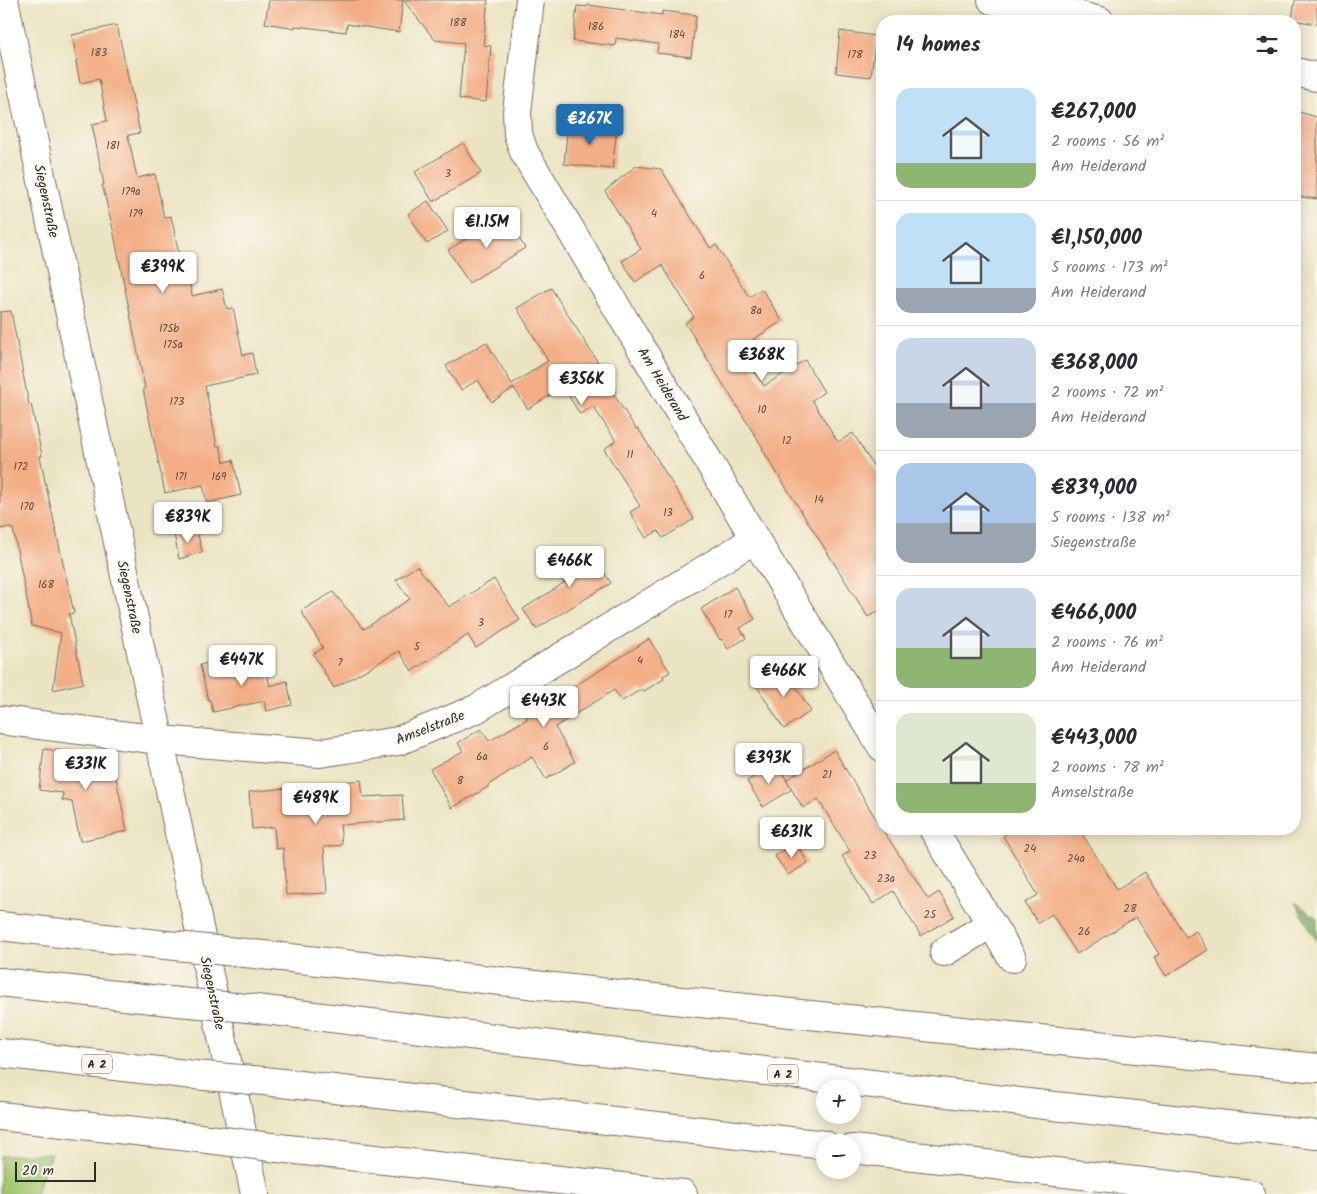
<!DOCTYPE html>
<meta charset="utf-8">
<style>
:root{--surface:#fff;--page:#f7f7f7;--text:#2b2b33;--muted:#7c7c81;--line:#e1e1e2;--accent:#1f6fb2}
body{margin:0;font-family:Kalam,sans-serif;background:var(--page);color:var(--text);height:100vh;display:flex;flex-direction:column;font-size:19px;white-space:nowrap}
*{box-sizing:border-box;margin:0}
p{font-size:16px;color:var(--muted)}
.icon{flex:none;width:28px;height:28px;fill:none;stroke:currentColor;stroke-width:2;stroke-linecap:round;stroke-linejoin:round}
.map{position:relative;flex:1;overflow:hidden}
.drawer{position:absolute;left:876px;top:15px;width:425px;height:820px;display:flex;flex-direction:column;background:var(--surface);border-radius:20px;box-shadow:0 2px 12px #0003}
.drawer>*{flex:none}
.fabs{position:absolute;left:816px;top:1079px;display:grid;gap:10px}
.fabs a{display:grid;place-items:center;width:45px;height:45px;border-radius:50%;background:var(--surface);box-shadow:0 2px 12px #0003;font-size:25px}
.scale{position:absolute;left:15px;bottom:12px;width:81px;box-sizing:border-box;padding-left:5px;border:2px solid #2b2b2b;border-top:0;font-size:14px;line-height:18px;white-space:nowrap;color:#2b2b2b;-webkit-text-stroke:4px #fbf7ec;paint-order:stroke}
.price{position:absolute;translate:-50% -42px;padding:0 11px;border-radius:5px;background:#fff;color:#222;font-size:16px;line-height:32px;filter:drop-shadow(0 1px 2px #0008)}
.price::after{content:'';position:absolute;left:50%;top:30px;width:15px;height:11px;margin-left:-8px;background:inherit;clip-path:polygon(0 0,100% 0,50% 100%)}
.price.active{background:var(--accent);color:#fff}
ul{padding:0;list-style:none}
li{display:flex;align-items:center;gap:15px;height:125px;padding:0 20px}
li+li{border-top:1px solid var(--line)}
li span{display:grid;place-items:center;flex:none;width:140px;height:100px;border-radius:15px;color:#555}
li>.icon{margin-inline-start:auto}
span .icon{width:60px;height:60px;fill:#fffc;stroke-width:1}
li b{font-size:21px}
h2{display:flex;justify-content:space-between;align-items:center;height:60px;padding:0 20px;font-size:21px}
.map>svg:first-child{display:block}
.green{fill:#a2c872;stroke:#667a4e}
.forest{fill:#81ac64;stroke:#566c48}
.building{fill:#f3ae86}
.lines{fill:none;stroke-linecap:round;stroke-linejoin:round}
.street-casing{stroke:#6e6c60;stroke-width:30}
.highway-casing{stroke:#6e6c60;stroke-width:30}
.street{stroke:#fff;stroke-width:28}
.highway{stroke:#fff;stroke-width:28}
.highway-bridge-casing{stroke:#6e6c60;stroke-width:30;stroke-linecap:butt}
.highway-bridge{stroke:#fff;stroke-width:28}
.labels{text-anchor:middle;stroke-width:4;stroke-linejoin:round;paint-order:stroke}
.number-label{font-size:11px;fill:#5d4c42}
.shield{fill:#fbf7ec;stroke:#696865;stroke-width:1}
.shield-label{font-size:12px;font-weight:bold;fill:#2b2b2b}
.street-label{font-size:14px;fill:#2b2b2b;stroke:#fbf7ec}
</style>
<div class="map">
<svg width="1317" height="1194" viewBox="0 0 1317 1194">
<rect width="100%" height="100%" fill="#fbf7ec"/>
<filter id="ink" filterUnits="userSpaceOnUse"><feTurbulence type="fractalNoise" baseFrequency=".02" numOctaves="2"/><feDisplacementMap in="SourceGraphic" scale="10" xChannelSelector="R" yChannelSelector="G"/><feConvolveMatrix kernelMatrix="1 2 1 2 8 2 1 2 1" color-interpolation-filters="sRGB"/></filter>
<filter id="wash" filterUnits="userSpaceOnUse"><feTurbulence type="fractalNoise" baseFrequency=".0096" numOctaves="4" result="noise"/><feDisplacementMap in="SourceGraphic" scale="20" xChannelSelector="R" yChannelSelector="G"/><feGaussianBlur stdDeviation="1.12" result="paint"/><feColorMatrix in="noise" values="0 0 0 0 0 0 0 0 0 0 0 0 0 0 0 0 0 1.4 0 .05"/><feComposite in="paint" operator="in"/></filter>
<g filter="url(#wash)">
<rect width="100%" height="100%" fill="#ebe4c3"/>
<polygon class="green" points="51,1153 36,1194 0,1194 0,1156"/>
<polygon class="forest" points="1295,902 1317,918 1317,942"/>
<g id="blocks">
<g class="building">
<polygon points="269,0 488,0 483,45 491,46 486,102 459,99 464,43 435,40 403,0 399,32 347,24 346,32 295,26 295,28 265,23"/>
<polygon points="1295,0 1317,0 1317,24 1292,20"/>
<polygon points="588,5 662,15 662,11 696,15 691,57 657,53 658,44 616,38 615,46 573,41 577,6 587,7"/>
<polygon points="117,25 140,133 128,135 137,178 155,174 164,218 171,216 180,259 185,258 192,296 222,289 227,309 233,308 243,355 252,353 256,375 205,386 217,446 220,446 224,462 233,460 241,495 207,503 203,485 165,493 143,389 145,388 113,229 102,185 104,185 92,124 107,121 99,79 80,83 76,62 77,61 72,35"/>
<polygon points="840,31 876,36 871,77 836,73"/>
<polygon points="1295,111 1317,117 1317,199 1295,196"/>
<polygon points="568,123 617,128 612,169 564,164"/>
<polygon points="463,143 481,173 433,202 415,172"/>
<polygon points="636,166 661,169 710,248 716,245 749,297 762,289 782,321 740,348 764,386 805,360 824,392 812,400 838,442 853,433 882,480 882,609 868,617 762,449 763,448 685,323 694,317 662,265 635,282 622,261 641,249 605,191"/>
<polygon points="428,201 448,231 427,244 408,214"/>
<polygon points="505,215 525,248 469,283 448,250"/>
<polygon points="551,288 616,391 613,393 636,429 638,428 694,519 663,538 658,531 646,538 630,512 640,506 604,449 616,441 593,406 580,414 563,387 528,409 514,388 492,402 478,380 461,390 446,366 486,342 512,384 548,361 517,308"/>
<polygon points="11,311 29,405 31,404 42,456 40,456 45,481 74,613 69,614 83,683 53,690 61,633 32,626 13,529 10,529 10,527 0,529 0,312"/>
<polygon points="197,530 202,552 179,559 174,534"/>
<polygon points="587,546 611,583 536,629 523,609 567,581 557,565"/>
<polygon points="417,566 449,607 494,579 520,620 476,648 468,635 412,671 399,651 334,688 313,654 323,648 301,611 333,592 364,629 410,599 396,580"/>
<polygon points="735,587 755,619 740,628 746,638 728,649 722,639 720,640 701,609"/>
<polygon points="649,639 670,672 663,676 664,679 644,691 642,689 622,701 614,690 555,727 575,762 546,779 532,757 488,785 488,787 452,808 430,769 463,751 458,743 481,729 489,741 527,719 526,717"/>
<polygon points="234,657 237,671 265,665 270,686 287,681 292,705 266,711 264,701 213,712 210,700 208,700 200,665"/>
<polygon points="784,668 811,711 784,729 756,685"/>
<polygon points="44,749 104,757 114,768 127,831 80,841 72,802 62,800 63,793 39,790"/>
<polygon points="834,750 882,829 928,899 939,892 954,916 921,936 893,891 873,904 842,856 850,851 818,799 803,808 786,780"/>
<polygon points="776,763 792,789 763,807 747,781"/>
<polygon points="361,780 363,797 402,795 404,820 340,825 342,845 324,847 327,893 286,895 283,848 276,849 274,827 252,829 249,792"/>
<polygon points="1014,829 1079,829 1117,889 1145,872 1186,937 1196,931 1208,950 1166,976 1154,957 1159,954 1136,917 1077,954 1052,914 1038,923 1025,903 1038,895 1003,836"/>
<polygon points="796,843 808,863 788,875 775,856"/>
</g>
</g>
</g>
<g filter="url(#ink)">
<use href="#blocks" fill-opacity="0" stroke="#6e6c60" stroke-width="1"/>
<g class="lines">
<g class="street-casing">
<g id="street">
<polyline points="4,0 255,1194"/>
<polyline points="530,0 517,112 518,134 524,152 755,539 882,747"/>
<polyline points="992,0 1061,11 1100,21"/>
<polyline points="1295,72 1317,77"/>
<polyline points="0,720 160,740 320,753 398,741 476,709 755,539"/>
<polyline points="933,829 1012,958"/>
<polyline points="944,952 991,924"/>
</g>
</g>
<g class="highway-casing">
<g id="highway">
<polyline points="0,926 166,945"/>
<polyline points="236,952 791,1013 1317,1068"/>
<polyline points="0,982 178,1002"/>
<polyline points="248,1008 1045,1105 1317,1135"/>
<polyline points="0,1053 194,1075"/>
<polyline points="264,1081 825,1145"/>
<polyline points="0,1116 208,1139"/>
<polyline points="279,1148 683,1194"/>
<polyline points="852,1149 1251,1194"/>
</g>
</g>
<use href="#street" class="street"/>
<use href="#highway" class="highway"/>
<g class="highway-bridge-casing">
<g id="highway-bridge">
<polyline points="166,945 236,952"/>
<polyline points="178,1002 248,1008"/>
<polyline points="194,1075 264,1081"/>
<polyline points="208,1139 279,1148"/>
</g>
</g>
<use href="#highway-bridge" class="highway-bridge"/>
</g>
</g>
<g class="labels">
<g class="number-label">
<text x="458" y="26">188</text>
<text x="596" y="30">186</text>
<text x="677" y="38">184</text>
<text x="99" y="56">183</text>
<text x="855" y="58">178</text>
<text x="113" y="149">181</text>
<text x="448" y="177">3</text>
<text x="131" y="195">179a</text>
<text x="136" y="217">179</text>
<text x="654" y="217">4</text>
<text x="702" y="279">6</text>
<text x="756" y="314">8a</text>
<text x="169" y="332">175b</text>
<text x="173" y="348">175a</text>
<text x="177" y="405">173</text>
<text x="762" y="413">10</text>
<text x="787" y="444">12</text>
<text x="630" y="458">11</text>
<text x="21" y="470">172</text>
<text x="181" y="480">171</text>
<text x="219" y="480">169</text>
<text x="819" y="503">14</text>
<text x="27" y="510">170</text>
<text x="668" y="516">13</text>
<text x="46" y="588">168</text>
<text x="728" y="618">17</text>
<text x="481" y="626">3</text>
<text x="417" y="650">5</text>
<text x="640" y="664">4</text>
<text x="340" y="666">7</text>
<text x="546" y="750">6</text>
<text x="482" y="760">6a</text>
<text x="827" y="778">21</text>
<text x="460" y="784">8</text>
<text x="1030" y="852">24</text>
<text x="870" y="859">23</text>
<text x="1076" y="862">24a</text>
<text x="886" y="882">23a</text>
<text x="1130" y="912">28</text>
<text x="930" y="918">25</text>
<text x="1084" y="935">26</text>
</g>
<g class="shield">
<rect x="82" y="1054.5" width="30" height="19" rx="4"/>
<rect x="768" y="1064.5" width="30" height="19" rx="4"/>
</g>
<g class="shield-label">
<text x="97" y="1068">A 2</text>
<text x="783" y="1078">A 2</text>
</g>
<g class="street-label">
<text transform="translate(47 201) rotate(78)" y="5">Siegenstraße</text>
<text transform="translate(663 384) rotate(59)" y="5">Am Heiderand</text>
<text transform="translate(130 597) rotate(78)" y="5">Siegenstraße</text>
<text transform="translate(430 727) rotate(-21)" y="5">Amselstraße</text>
<text transform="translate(213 993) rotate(78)" y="5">Siegenstraße</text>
</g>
</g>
</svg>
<div class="fabs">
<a>+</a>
<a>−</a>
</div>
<div class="scale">20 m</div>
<b class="price active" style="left:590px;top:146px">€267K</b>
<b class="price" style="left:487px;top:249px">€1.15M</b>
<b class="price" style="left:163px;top:294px">€399K</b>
<b class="price" style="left:762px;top:382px">€368K</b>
<b class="price" style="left:582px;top:406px">€356K</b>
<b class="price" style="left:188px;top:544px">€839K</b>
<b class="price" style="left:570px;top:588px">€466K</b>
<b class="price" style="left:242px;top:687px">€447K</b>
<b class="price" style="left:784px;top:698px">€466K</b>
<b class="price" style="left:544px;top:728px">€443K</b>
<b class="price" style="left:769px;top:785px">€393K</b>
<b class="price" style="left:86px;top:791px">€331K</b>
<b class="price" style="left:316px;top:825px">€489K</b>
<b class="price" style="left:792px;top:859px">€631K</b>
<section class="drawer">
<h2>14 homes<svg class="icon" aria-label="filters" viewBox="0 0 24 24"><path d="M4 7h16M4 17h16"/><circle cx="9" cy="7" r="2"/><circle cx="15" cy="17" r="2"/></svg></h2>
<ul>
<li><span style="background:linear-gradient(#bfe0f5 75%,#8fb573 0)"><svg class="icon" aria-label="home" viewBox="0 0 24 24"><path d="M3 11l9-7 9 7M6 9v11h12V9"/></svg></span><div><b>€267,000</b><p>2 rooms · 56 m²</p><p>Am Heiderand</p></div></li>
<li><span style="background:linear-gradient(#bfe0f5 75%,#9aa5b1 0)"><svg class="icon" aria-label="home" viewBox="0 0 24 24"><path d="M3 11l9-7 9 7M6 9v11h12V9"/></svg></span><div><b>€1,150,000</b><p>5 rooms · 173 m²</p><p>Am Heiderand</p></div></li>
<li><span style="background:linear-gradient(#c9d6e8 65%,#9aa5b1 0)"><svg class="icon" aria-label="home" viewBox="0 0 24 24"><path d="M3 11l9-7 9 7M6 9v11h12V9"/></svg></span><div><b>€368,000</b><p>2 rooms · 72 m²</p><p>Am Heiderand</p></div></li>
<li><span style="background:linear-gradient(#a9c7e8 60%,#9aa5b1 0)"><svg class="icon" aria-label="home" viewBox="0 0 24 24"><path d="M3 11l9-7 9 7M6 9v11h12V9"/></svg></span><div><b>€839,000</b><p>5 rooms · 138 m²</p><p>Siegenstraße</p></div></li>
<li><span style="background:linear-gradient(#c9d6e8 60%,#8fb573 0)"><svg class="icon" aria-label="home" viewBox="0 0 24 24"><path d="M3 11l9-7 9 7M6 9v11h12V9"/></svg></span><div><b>€466,000</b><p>2 rooms · 76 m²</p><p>Am Heiderand</p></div></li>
<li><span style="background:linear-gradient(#dfe7d0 70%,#8fb573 0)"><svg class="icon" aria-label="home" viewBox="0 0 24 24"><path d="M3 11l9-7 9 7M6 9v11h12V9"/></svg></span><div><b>€443,000</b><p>2 rooms · 78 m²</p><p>Amselstraße</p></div></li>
</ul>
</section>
</div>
